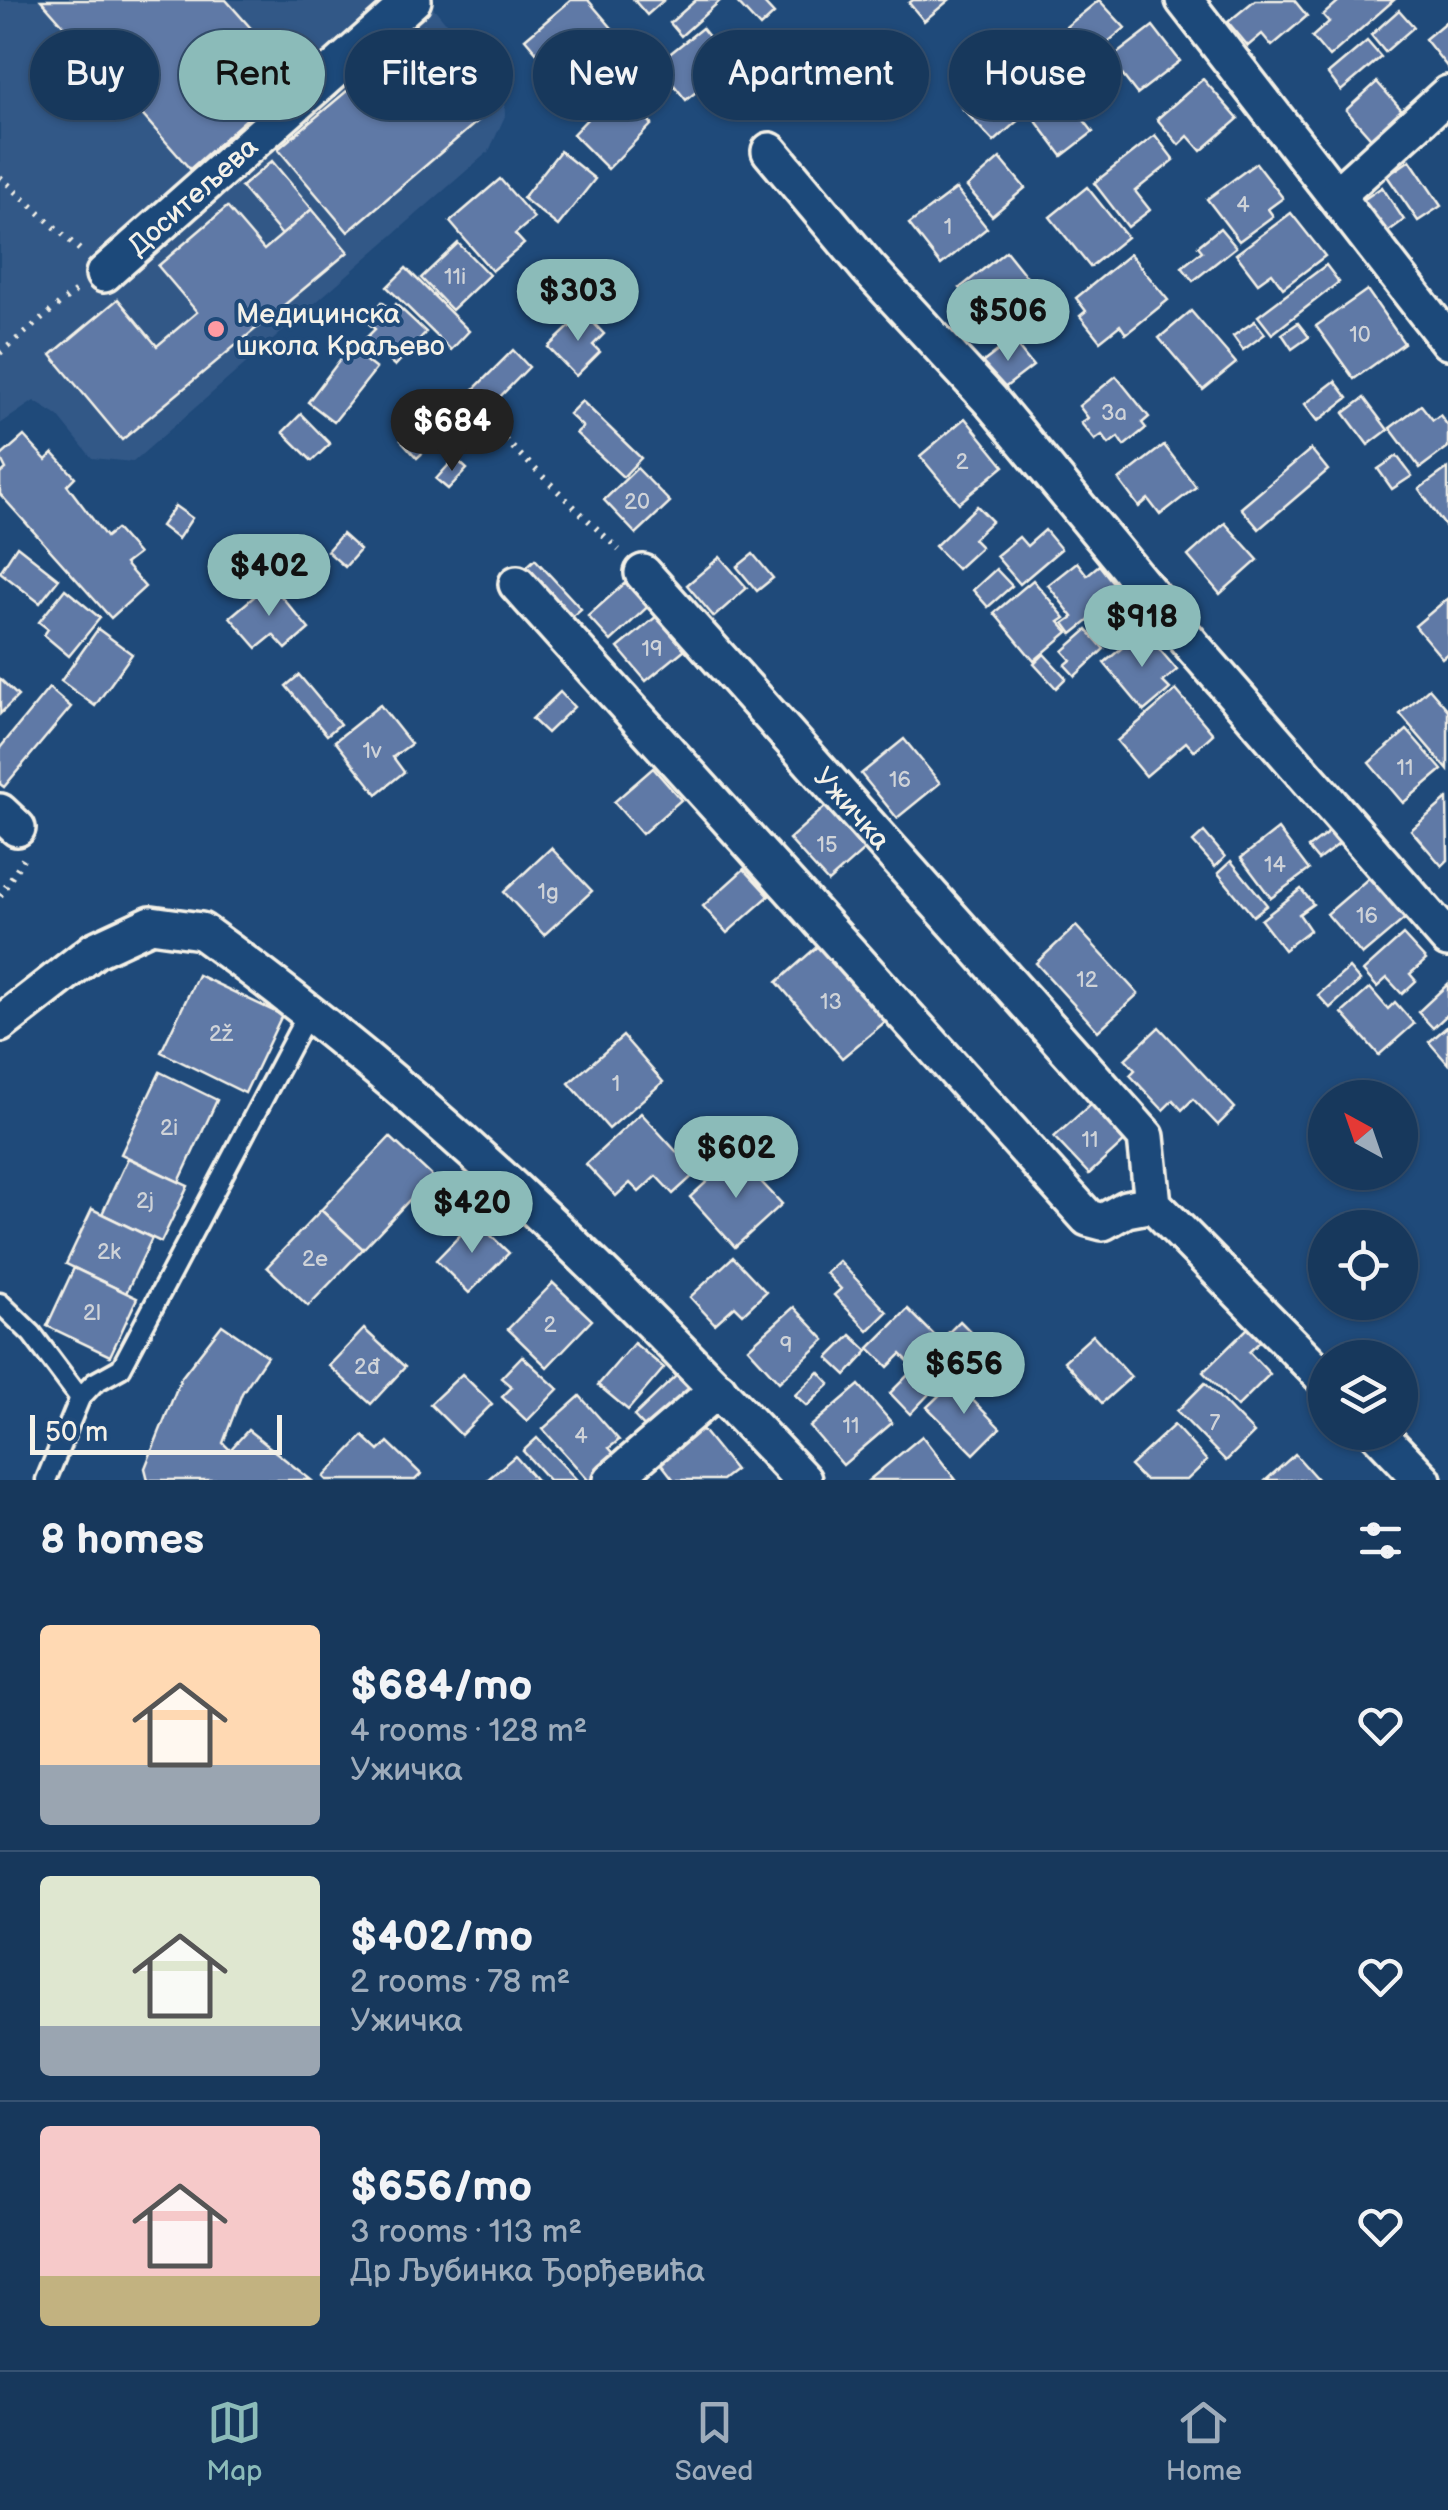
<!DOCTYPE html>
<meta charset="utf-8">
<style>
:root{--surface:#17385c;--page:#244365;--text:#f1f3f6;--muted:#9eacbb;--line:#365272;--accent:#8bbbb9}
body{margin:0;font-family:"Balsamiq Sans",sans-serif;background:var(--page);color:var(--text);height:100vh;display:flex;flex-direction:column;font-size:38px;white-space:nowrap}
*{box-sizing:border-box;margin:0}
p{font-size:32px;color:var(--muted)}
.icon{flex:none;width:55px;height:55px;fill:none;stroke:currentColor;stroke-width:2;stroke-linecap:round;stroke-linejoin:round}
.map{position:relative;height:1480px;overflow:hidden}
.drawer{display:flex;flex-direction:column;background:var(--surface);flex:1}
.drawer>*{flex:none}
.banner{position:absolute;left:30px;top:30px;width:1390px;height:90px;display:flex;gap:20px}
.needle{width:65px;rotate:320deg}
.buttons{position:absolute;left:1308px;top:1080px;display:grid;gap:20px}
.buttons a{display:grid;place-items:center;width:110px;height:110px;border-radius:50%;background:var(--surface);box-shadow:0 2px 8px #0004,0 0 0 2px var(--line);font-size:50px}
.scale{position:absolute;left:30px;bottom:25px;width:252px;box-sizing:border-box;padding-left:10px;border:5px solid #f4f1e8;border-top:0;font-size:28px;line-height:35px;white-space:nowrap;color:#f4f1e8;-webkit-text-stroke:8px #1f4a7a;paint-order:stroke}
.price{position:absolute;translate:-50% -85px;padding:0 22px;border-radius:35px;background:var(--accent);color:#111;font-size:32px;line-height:65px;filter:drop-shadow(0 2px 5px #0008)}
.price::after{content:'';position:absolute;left:50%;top:60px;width:30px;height:22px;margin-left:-15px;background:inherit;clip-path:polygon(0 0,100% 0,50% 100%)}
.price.selected{background:#222;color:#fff}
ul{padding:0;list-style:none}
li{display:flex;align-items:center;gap:30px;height:250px;padding:0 40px}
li+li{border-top:2px solid var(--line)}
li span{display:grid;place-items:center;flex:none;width:280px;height:200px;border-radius:10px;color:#555}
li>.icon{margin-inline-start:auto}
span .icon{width:120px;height:120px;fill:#fffc;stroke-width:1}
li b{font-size:42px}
h2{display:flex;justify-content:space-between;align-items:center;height:120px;padding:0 40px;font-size:42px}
.tag{padding:0 35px;border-radius:45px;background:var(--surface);box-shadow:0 2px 8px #0004,0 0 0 2px var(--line);font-size:35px;line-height:90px}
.tag.selected{background:var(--accent);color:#111}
.menu{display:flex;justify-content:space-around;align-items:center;height:140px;border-top:2px solid var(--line);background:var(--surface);font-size:28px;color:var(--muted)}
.menu a{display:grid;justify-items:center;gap:5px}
.menu .selected{color:var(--accent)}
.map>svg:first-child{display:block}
.built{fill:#325887}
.building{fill:#5f79a6;stroke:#f4f1e8;stroke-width:2.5}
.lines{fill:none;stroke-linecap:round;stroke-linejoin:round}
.service-casing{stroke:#f4f1e8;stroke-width:25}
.minor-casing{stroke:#f4f1e8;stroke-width:42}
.path{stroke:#f4f1e8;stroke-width:6;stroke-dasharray:2.5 8;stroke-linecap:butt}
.service{stroke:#1f4a7a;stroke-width:18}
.minor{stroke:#1f4a7a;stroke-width:35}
.poi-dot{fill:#ff9aa2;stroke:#1f4a7a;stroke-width:4}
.labels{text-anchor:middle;stroke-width:8;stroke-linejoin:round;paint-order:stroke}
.number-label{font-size:22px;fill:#cfd3d8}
.street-label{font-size:28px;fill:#f4f1e8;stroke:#1f4a7a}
.poi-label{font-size:28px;fill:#f4f1e8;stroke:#1f4a7a;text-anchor:start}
</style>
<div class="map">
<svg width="1448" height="1480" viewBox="0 0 1448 1480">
<rect width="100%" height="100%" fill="#1f4a7a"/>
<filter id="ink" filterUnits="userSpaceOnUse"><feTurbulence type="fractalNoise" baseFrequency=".01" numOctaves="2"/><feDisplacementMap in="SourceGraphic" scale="20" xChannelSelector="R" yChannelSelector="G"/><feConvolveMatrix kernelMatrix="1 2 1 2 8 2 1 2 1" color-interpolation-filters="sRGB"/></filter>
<g filter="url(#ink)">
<polygon class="built" points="0,0 427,0 504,92 505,116 489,151 133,462 92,458 58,416 34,401 0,424"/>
<g class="building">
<polygon points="41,0 226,0 294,77 190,169"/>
<polygon points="571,0 588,0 636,56 580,103 525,39"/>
<polygon points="634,0 664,0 647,15"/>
<polygon points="696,0 721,0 681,36 670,23"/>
<polygon points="735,0 761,0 774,14 760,27"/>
<polygon points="913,0 949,0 924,21 909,3"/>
<polygon points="1099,0 1125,28 1074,70 1050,40"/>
<polygon points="1255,0 1294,0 1307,16 1272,46 1262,34 1248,46 1228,22"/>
<polygon points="1340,0 1394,0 1329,57 1312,37 1329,22 1323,15"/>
<polygon points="1399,10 1414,27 1385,52 1371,35"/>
<polygon points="1448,20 1448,68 1425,39"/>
<polygon points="424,26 493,108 348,232 278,149"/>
<polygon points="1153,26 1180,61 1137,94 1110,59"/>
<polygon points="702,28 731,64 686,100 657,64"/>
<polygon points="1367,41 1381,57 1341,91 1328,74"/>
<polygon points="1058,61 1069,73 1042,97 1031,85"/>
<polygon points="1001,71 1033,107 994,142 961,107"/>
<polygon points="1203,79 1238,119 1201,151 1188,136 1179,145 1157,119"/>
<polygon points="1377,82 1407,116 1376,144 1346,110"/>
<polygon points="616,89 652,124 608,169 573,134"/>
<polygon points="1064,94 1093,132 1062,156 1033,117"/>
<polygon points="1155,135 1174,160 1135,191 1150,210 1128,227 1094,183"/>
<polygon points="560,151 595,179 558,226 523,198"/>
<polygon points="1000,158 1025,188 992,216 967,187"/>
<polygon points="1410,160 1441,206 1418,221 1387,176"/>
<polygon points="272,161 312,209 282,235 241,187"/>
<polygon points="1256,163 1283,198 1268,209 1273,216 1239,241 1207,199"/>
<polygon points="500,179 534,218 515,234 524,244 492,271 450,222"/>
<polygon points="1087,187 1127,237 1090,267 1050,217"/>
<polygon points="1382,187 1404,220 1386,233 1363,200"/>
<polygon points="956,189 987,228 941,265 909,224"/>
<polygon points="227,207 264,250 312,209 348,252 122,440 51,355 118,299 157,346 197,312 158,266"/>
<polygon points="1291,213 1325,256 1283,288 1272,273 1258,283 1236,254"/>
<polygon points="1220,228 1236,247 1193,281 1182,267 1202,251 1198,246"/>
<polygon points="458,243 489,275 452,310 421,278"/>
<polygon points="1006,251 1034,286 988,323 960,288"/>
<polygon points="1130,254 1168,300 1126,334 1120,325 1100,341 1080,316 1086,311 1076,298"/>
<polygon points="1326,265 1339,282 1272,334 1258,316"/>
<polygon points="406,268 469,331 451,350 387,287"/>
<polygon points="1367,290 1404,343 1354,379 1316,326"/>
<polygon points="382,302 391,310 396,304 426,332 395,366 365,339 375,329 366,321"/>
<polygon points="1191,311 1236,363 1203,390 1159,338"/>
<polygon points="584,313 604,334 593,345 600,352 576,376 548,347"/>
<polygon points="1255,321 1265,334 1243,350 1233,336"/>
<polygon points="1298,323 1309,337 1292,349 1282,334"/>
<polygon points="1012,340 1033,366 1003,389 982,363"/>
<polygon points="349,348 376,369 334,422 308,402"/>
<polygon points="513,350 529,367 482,415 465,398"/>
<polygon points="1116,376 1149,417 1142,423 1146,428 1124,446 1118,437 1109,444 1102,435 1095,440 1081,423 1088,418 1079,406"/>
<polygon points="1335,381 1348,398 1318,421 1305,404"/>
<polygon points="1364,398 1388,430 1368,445 1344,413"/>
<polygon points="582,401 641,458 623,477 576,433 583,427 569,414"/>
<polygon points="1421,405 1433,420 1440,415 1448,426 1448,447 1420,468 1390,428"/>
<polygon points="436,408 452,426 417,458 401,440"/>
<polygon points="301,414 330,444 312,461 283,432"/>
<polygon points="965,418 1004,466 959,503 920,456"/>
<polygon points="24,436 46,460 53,453 75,477 67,485 106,537 116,529 138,554 125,564 145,587 111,618 0,494 0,474 6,469 0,457"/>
<polygon points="1164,445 1196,487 1160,515 1148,499 1139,507 1119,480"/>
<polygon points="1311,449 1328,470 1259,529 1241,508"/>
<polygon points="1397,456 1412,476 1392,489 1378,469"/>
<polygon points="455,458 467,469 448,489 436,479"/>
<polygon points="637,468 670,502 636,534 604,500"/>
<polygon points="1448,468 1448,524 1445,526 1419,489"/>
<polygon points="175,506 192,518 178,539 161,526"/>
<polygon points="977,506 992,521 973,539 981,547 957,569 935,546"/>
<polygon points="1225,523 1258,560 1220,594 1188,556"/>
<polygon points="1045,530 1061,549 1020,584 996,556 1019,537 1027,546"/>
<polygon points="342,534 360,550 345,567 327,551"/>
<polygon points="17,546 59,579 40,603 0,572"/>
<polygon points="753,554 773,578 757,591 737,567"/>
<polygon points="720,557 747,588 714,617 687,585"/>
<polygon points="535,559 581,609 567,621 521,572"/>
<polygon points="1077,562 1087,575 1099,565 1122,594 1072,634 1064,623 1073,617 1048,585"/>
<polygon points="996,569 1012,586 988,607 973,590"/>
<polygon points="633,576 655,600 611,641 588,616"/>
<polygon points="1033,580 1065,618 1059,622 1068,632 1034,661 994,613"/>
<polygon points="270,583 309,629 286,649 273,635 257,648 230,617"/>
<polygon points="65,589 100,618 69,656 44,635 48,629 39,622"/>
<polygon points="1448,598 1448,653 1442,658 1415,626"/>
<polygon points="657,616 685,649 646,681 618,648"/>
<polygon points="98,629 132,654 95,706 61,681"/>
<polygon points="1087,630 1104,649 1075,676 1065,665 1071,660 1063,651"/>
<polygon points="1143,630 1177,670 1163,682 1170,689 1144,711 1104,663"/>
<polygon points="1044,654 1066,678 1056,688 1034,664"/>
<polygon points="299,675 340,724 327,735 286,686"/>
<polygon points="0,679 18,696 0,714"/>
<polygon points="49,688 71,707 4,787 0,784 0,748"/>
<polygon points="1429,688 1448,710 1448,770 1400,714"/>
<polygon points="1176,690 1213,734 1194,751 1186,742 1146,776 1117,741"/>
<polygon points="560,692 574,707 547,733 532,719"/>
<polygon points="380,705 411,744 393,757 404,772 377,794 335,741"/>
<polygon points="1407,730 1442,770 1403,803 1369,763"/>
<polygon points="904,739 940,783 897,818 861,774"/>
<polygon points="653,768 681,800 642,834 614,802"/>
<polygon points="1447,799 1448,860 1442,866 1411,830"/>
<polygon points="825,807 864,850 828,882 789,839"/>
<polygon points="1278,829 1309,870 1271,898 1241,858"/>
<polygon points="1204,832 1225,857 1215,867 1193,842"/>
<polygon points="1329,832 1339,844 1318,860 1308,848"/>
<polygon points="551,848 592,891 544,935 504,892"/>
<polygon points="1231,861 1267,905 1253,916 1218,873"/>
<polygon points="744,869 769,896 727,933 703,906"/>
<polygon points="1370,877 1408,916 1362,955 1327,914"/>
<polygon points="1301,889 1313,904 1299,914 1310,930 1284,950 1261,920"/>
<polygon points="1076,926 1138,994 1098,1031 1036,963"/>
<polygon points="1403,935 1426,960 1410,974 1416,981 1402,994 1387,978 1377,987 1363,971"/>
<polygon points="820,944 886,1021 842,1058 777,982"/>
<polygon points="1349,968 1360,981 1330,1008 1318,995"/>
<polygon points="198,975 282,1015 245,1093 161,1052"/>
<polygon points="1448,984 1448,1014 1433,1028 1418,1012"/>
<polygon points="1370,988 1388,1009 1395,1002 1414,1024 1379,1055 1342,1013"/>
<polygon points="1448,1026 1448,1064 1429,1042"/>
<polygon points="1159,1027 1235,1108 1218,1125 1193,1099 1182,1110 1173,1100 1163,1110 1130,1075 1135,1070 1125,1059"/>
<polygon points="623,1036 663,1082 609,1129 569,1083"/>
<polygon points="160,1072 217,1100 179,1182 121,1154"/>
<polygon points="1092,1103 1126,1140 1089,1174 1054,1137"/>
<polygon points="641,1113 696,1173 673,1194 656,1176 639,1192 630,1183 616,1196 586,1164"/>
<polygon points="390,1137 432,1176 363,1249 321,1210"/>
<polygon points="736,1155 782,1204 735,1247 690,1197"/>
<polygon points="128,1158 188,1186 161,1242 102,1214"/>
<polygon points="92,1209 152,1238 126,1293 66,1264"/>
<polygon points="321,1210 363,1249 308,1306 267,1267"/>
<polygon points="475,1220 509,1253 469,1293 436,1260"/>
<polygon points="733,1257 766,1292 743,1314 735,1306 715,1324 690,1297"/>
<polygon points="839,1261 887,1312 868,1331 834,1295 841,1289 826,1273"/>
<polygon points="74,1268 137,1298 110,1356 47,1326"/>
<polygon points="553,1283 592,1320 547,1367 508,1329"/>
<polygon points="794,1307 825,1340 779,1382 748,1348"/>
<polygon points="908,1309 942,1343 916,1369 901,1354 888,1367 869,1348"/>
<polygon points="960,1321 975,1336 957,1354 942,1339"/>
<polygon points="222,1325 267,1356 242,1393 223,1443 230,1450 248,1430 311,1480 148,1480 145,1468 181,1378"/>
<polygon points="1249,1327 1262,1340 1249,1352 1270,1374 1237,1407 1203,1372"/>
<polygon points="364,1329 405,1367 371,1404 329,1366"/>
<polygon points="851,1335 868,1351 846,1375 828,1358"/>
<polygon points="1093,1335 1131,1377 1102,1403 1064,1361"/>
<polygon points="634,1343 664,1368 628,1410 598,1385"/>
<polygon points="985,1343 1008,1368 978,1396 955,1371"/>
<polygon points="522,1356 558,1389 527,1421 502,1397 512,1387 501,1378"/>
<polygon points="819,1372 830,1384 807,1406 795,1395"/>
<polygon points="679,1373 696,1391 651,1434 634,1416"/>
<polygon points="462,1374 492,1404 461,1435 430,1404"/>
<polygon points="909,1374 929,1394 910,1414 890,1393"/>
<polygon points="954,1381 1000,1428 974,1454 927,1407"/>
<polygon points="1205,1383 1254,1433 1226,1461 1177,1411"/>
<polygon points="859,1385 892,1423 843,1465 810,1427"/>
<polygon points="580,1396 619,1440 609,1448 619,1459 596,1480 588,1480 543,1429"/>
<polygon points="1174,1425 1207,1461 1187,1480 1144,1480 1130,1466"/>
<polygon points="701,1428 735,1470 722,1480 674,1480 660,1462"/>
<polygon points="363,1436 379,1451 388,1442 421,1474 415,1480 327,1480 324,1477"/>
<polygon points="922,1436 956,1480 869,1480"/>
<polygon points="537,1438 577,1480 549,1480 523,1451"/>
<polygon points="1295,1454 1318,1480 1266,1480"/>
<polygon points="515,1456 536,1480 487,1480"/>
</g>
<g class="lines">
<g class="service-casing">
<g id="service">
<polyline points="0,1303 32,1334 80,1398"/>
<polyline points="46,1480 80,1398 94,1383 121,1368 308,1013"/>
</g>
</g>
<g class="minor-casing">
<g id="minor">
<polyline points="1184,0 1448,341"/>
<polyline points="770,151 868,268 990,400 1196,650 1448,939"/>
<polyline points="1337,195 1448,94"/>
<path id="s1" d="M104,274L413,0"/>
<path id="s2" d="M643,573L1146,1137L1153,1204L1325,1379"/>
<polyline points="517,584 1088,1218 1103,1222 1126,1209 1153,1204"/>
<polyline points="0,812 17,828"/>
<path d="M0,1024L95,950L151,924L201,931C422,1090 617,1281 803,1480"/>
<polyline points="1377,1432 1423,1480"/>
<polyline points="612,1480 718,1389"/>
</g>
</g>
<g class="path">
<polyline points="0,177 80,250"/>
<polyline points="0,353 78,289"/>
<polyline points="505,440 619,550"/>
<polyline points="0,896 23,859"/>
</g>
<use href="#service" class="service"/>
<use href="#minor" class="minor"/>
</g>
</g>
<circle class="poi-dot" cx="216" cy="329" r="10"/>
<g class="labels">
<g class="number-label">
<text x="1243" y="212">4</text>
<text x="948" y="234">1</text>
<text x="455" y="284">11i</text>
<text x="1360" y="342">10</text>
<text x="1114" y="420">3a</text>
<text x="962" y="469">2</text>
<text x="637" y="509">20</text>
<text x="652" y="656">19</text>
<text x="372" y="758">1v</text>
<text x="1405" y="775">11</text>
<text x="900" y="787">16</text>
<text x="827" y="852">15</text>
<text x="1275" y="872">14</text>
<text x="548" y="899">1g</text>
<text x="1367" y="923">16</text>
<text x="1087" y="987">12</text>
<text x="831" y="1009">13</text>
<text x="221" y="1041">2ž</text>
<text x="616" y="1091">1</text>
<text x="169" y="1135">2i</text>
<text x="1090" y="1147">11</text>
<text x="145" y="1208">2j</text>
<text x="109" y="1259">2k</text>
<text x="315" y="1266">2e</text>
<text x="92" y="1320">2l</text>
<text x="550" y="1332">2</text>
<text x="786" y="1352">9</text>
<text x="367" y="1374">2đ</text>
<text x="1215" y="1430">7</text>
<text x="851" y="1433">11</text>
<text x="581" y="1443">4</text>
</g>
<g class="street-label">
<text dy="10" stroke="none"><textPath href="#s1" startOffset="118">Доситељева</textPath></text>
<text dy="10" stroke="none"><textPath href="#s2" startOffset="315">Ужичка</textPath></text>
</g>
<g class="poi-label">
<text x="236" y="323">Медицинска<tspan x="236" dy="32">школа Краљево</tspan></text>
</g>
</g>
</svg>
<div class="buttons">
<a><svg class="needle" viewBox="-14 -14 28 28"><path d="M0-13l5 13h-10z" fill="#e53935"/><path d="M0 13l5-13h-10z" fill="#9eacbb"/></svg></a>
<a><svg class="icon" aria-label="locate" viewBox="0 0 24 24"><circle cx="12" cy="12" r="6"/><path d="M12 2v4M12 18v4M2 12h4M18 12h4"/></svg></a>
<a><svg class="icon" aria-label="layers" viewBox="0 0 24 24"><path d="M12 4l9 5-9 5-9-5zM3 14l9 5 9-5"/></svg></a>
</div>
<div class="scale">50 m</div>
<b class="price" style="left:578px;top:344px">$303</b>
<b class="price" style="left:1008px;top:364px">$506</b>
<b class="price selected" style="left:452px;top:474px">$684</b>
<b class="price" style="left:269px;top:619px">$402</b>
<b class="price" style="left:1142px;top:670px">$918</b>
<b class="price" style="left:736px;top:1201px">$602</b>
<b class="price" style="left:472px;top:1256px">$420</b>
<b class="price" style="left:964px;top:1417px">$656</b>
<div class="banner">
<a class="tag">Buy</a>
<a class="tag selected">Rent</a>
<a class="tag">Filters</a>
<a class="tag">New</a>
<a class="tag">Apartment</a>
<a class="tag">House</a>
</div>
</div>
<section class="drawer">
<h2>8 homes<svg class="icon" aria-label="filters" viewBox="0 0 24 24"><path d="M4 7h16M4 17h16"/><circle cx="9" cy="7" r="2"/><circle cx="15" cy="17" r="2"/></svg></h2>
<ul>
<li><span style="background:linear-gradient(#ffd9b3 70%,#9aa5b1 0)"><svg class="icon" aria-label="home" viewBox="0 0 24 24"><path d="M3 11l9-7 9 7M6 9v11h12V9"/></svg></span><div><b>$684/mo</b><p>4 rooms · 128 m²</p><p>Ужичка</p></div><svg class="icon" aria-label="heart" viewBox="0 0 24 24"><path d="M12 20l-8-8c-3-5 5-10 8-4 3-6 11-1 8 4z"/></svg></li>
<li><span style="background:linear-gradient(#dfe7d0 75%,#9aa5b1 0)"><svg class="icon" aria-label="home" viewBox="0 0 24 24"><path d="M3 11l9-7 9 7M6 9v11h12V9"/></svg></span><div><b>$402/mo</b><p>2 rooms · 78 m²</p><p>Ужичка</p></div><svg class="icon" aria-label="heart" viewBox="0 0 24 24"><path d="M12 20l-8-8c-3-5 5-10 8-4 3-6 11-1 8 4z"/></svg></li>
<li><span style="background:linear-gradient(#f6c9c9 75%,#c2b280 0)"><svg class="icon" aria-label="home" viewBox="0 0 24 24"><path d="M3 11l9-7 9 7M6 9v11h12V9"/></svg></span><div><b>$656/mo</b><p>3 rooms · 113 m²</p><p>Др Љубинка Ђорђевића</p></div><svg class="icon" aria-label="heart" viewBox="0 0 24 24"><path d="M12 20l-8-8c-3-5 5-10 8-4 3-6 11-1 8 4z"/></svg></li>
</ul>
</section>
<nav class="menu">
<a class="selected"><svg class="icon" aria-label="map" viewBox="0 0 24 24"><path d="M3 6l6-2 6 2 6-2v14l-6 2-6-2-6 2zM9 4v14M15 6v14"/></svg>Map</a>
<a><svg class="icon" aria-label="saved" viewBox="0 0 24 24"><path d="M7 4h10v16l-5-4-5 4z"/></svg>Saved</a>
<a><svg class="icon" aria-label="home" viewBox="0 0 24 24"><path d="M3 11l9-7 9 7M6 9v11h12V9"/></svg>Home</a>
</nav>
